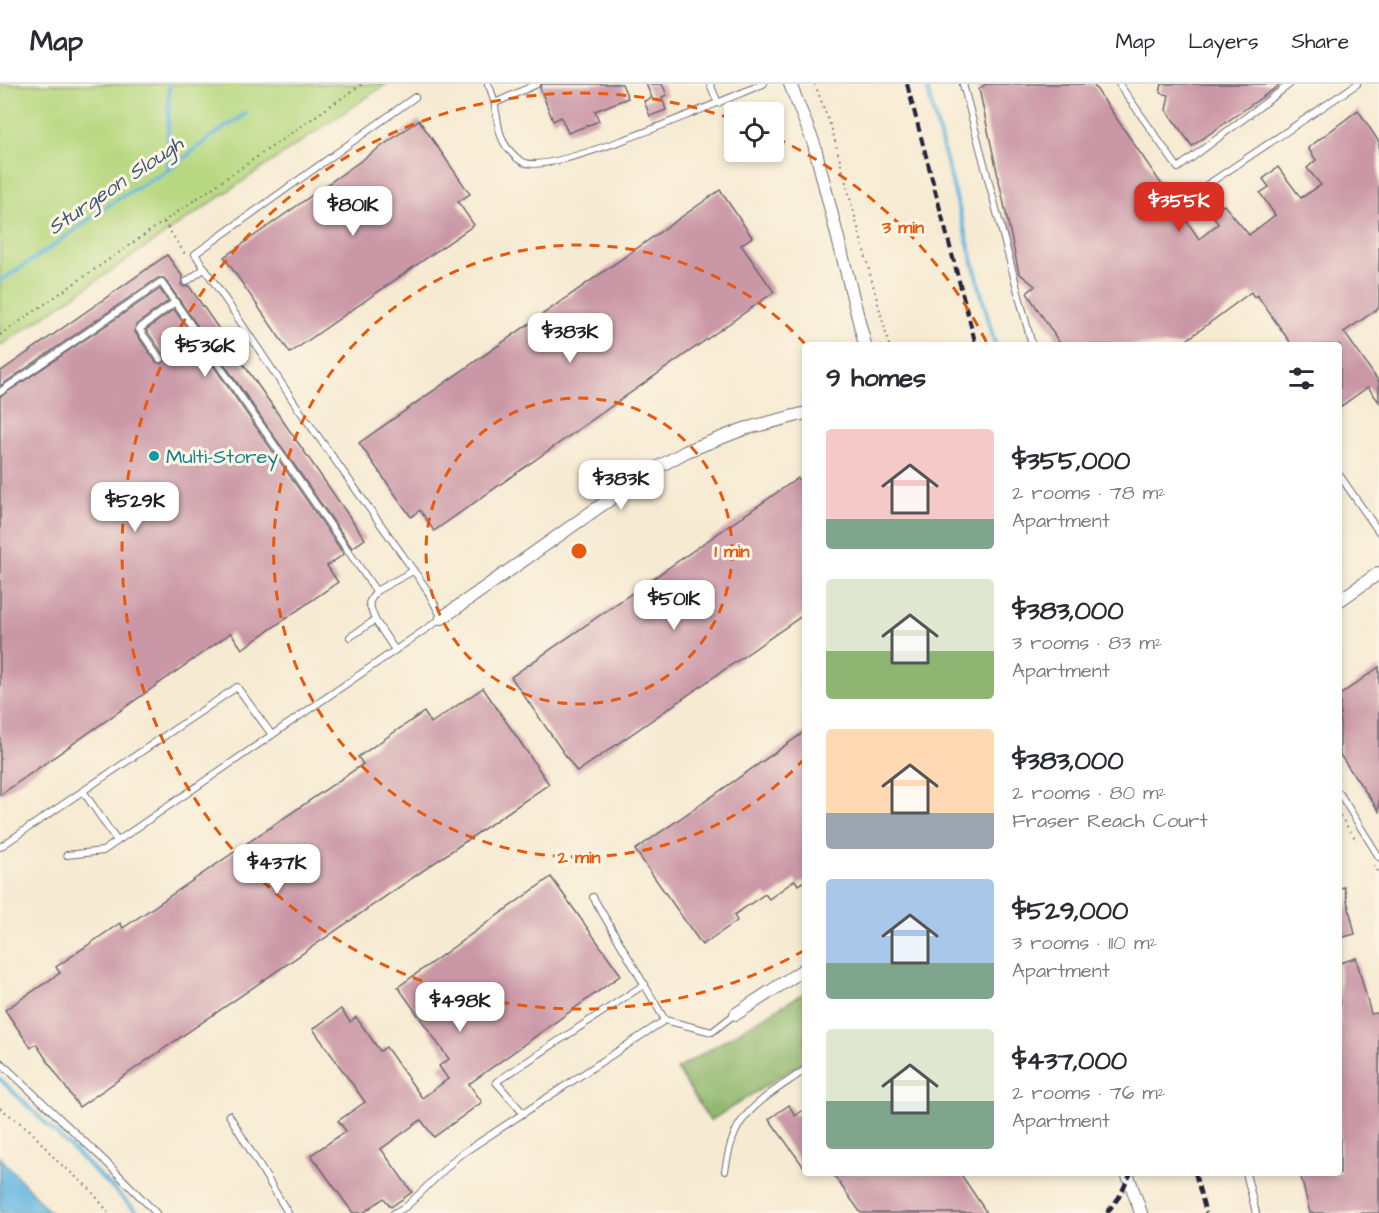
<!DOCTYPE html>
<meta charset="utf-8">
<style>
:root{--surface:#fff;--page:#f7f7f7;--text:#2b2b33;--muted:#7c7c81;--line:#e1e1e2;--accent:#d93025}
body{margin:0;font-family:"Architects Daughter",sans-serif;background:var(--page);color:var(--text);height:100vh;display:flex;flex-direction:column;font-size:22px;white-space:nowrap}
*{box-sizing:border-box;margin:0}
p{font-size:20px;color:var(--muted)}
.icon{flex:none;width:33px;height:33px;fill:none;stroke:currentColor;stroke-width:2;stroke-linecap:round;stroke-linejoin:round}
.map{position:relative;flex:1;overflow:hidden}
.panel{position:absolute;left:802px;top:258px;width:540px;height:834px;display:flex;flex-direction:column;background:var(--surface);border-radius:6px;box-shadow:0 3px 9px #0003}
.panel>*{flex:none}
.buttons{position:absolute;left:724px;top:18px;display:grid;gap:12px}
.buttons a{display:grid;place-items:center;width:60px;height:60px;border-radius:6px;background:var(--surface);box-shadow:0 3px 9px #0003;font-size:30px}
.price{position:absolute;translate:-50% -51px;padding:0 14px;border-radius:12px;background:#fff;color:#222;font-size:20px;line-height:39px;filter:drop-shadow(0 2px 3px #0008)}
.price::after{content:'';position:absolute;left:50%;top:36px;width:18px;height:14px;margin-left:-9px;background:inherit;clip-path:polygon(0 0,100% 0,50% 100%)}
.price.active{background:var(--accent);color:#fff}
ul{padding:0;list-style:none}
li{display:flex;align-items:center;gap:18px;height:150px;padding:0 24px}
li span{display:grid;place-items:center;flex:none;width:168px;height:120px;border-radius:6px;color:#555}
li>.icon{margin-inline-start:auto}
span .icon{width:72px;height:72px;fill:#fffc;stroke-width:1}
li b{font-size:26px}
h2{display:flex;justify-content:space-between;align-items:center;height:72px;padding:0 24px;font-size:26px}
header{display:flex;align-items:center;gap:36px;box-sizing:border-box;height:84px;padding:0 30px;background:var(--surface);border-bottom:2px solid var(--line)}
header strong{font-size:28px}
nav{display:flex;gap:33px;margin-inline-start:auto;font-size:21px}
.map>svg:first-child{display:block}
.green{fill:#b7d880;stroke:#6c7d5e;stroke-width:1.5}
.forest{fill:#91b86e;stroke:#5a6d54;stroke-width:1.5}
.water{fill:#64b6df;stroke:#436c8d;stroke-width:1.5}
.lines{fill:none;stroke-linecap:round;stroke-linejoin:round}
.stream{stroke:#64b6df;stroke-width:4}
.building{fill:#ca97a6}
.lane-casing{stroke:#6c6870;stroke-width:8}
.street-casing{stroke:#6c6870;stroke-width:14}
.path{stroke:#6c6870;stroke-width:2;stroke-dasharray:1.5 4.5;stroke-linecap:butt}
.lane{stroke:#fff;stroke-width:6}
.street{stroke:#fff;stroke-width:12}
.rail{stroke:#22223b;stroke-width:4;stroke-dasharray:9 4.5;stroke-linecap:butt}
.ring{fill:none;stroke:#e8590c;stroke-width:3;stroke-dasharray:10 8}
.culture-dot{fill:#0f9aa8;stroke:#fcf5e5;stroke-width:2}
.labels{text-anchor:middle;stroke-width:6;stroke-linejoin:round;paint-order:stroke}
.culture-label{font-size:20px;fill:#0d838f;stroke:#fcf5e5;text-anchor:start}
.water-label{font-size:21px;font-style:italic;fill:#395674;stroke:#fcf5e5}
.centre{fill:#e8590c;stroke:#fcf5e5;stroke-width:3}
.ring-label{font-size:18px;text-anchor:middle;font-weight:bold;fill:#e8590c;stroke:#fcf5e5;stroke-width:6;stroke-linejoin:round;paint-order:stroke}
</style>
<header>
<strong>Map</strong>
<nav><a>Map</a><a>Layers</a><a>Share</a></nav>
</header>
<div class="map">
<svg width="1379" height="1129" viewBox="0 0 1379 1129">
<rect width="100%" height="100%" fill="#fcf5e5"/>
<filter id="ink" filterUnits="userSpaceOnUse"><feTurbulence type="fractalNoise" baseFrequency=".0167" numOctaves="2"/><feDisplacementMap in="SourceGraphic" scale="12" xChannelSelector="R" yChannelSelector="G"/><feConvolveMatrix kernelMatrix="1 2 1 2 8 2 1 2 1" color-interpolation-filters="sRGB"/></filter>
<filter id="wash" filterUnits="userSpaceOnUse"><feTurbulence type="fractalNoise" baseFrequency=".008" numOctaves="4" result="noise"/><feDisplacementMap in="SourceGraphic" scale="24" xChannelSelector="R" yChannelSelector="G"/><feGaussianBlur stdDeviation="1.35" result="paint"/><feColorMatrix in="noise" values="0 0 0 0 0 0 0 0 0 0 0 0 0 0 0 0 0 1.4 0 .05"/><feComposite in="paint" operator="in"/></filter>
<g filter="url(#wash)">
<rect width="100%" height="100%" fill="#f6ead2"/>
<polygon class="green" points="0,0 386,0 0,262"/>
<polygon class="forest" points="805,908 805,977 710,1037 677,985"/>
<polygon class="water" points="0,1073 47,1125 51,1129 0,1129"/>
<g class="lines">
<g class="stream">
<polyline points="926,0 995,261"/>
<polyline points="167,86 169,0"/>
<polyline points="0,197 46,167 116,116 173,83 212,52 247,29"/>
<polyline points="0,995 138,1129"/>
</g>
</g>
<g id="blocks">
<g class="building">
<polygon points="542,0 622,0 628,14 595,27 599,37 568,49 561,33 553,37 540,4"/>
<polygon points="646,0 662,0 667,11 662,13 666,26 650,32 644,17 652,14"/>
<polygon points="986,0 1093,0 1199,155 1218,140 1212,129 1224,121 1249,151 1275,131 1260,109 1269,103 1263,95 1278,83 1301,114 1321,101 1307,84 1316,76 1308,64 1358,26 1379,58 1379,224 1344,248 1379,298 1379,318 1368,303 1340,323 1340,261 1292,261 1257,211 1254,213 1251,208 1180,261 1061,261 1027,209 1035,202 1019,189 979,5"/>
<polygon points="1162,0 1281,0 1192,62 1166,26 1169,11 1160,9"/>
<polygon points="419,36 470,110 458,118 474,141 290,269 224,173"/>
<polygon points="720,106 752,153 741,161 774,208 434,447 420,426 411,433 359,359"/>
<polygon points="167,171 183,193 181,201 184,203 189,202 365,455 352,464 164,194 158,194 0,302 0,288"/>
<polygon points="160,205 168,217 136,241 135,248 156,278 162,280 165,277 165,273 146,246 174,225 344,470 327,482 338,498 242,565 231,549 0,711 0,313"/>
<polygon points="798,394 806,405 806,529 577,688 511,593"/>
<polygon points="1379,583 1379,727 1340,671 1340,611"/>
<polygon points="483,604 549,700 79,1023 36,960 31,964 5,926 60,889 56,883 120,839 123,844 363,680 358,673 424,628 431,639"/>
<polygon points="806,647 806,796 798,801 795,796 769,815 765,810 734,831 737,837 702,861 635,766"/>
<polygon points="551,793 621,891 469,1000 482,1018 434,1053 421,1036 381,1065 412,1108 391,1123 384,1114 363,1129 353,1129 311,1071 346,1047 338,1037 365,1018 313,945 341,925 350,938 356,933 380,967 386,963 422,1014 448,995 439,982 449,975 398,903"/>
<polygon points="1344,803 1355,850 1340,854 1340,804"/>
<polygon points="1356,874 1371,930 1377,929 1379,935 1379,1129 1310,1129 1300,1089 1340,1089 1340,879"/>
<polygon points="789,1021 795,1032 806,1024 806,1086 769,1035"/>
<polygon points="832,1089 960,1089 987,1129 861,1129"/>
</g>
</g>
</g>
<g filter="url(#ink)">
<use href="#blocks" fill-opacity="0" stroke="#6c6870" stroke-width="1.5"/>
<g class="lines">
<g class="lane-casing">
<g id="lane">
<path d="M488,0C500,21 493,51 511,68C514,72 521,78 526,79C558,89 723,16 763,0"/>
<polyline points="710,0 718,19"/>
<polyline points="963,0 1032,261"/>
<polyline points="1119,0 1178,84 1290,0"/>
<polyline points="495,19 537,0"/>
<polyline points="1201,105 1357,0"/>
<polyline points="186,198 205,184"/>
<polyline points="160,275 139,245 175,218 376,507"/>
<polyline points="0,308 161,198 175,218"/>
<polyline points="1340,392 1379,448"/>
<polyline points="350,553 375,536"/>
<polyline points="395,566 375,536 369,519 376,507 413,487"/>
<polyline points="83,707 117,757"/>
<polyline points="1340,710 1379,773"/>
<polyline points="0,763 237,603 272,651"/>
<polyline points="67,771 103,767 442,534 426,504 300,327 195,170 415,13"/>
<polyline points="593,813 665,936 712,948 735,930"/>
<polyline points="0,978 107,1079 156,1129"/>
<polyline points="523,1029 496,998 645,900"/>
<polyline points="229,1031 288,1129"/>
<path d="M725,1087C728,1070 731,1053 741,1038C756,1016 784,1001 806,985"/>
<polyline points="1246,1089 1256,1129"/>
<polyline points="394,1129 407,1122 457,1073 665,936"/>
</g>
</g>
<g class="street-casing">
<g id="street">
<polyline points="790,0 814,60 865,261"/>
<polyline points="1340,516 1379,489"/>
<polyline points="442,534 596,425 660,382 687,367 744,345 806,329"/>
<polyline points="736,930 806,884"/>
<polyline points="1127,1089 1141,1129"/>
</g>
</g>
<g class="path">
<polyline points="815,0 832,46 889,261"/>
<polyline points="164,138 185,170"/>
<polyline points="0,251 362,0"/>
<polyline points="1340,732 1357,757"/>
<polyline points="1374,781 1379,789"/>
<polyline points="0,1024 31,1047 57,1077 89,1104 109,1129"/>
</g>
<use href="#lane" class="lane"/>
<use href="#street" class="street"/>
<g class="rail">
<polyline points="907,0 976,261"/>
<polyline points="1195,1089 1206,1129"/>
<polyline points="1107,1129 1119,1113 1131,1089"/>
</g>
</g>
</g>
<g class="ring">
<circle cx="579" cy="467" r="153"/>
<path d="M805 674A306 306 0 1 1 805 260"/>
<path d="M805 866A458 458 0 1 1 732 35M776 54A458 458 0 0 1 987 259"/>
</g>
<circle class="culture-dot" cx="154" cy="372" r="6"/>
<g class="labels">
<g class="culture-label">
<text x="166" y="379">Multi-Storey</text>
</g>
<g class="water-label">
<text transform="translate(115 101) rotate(-34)" y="7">Sturgeon Slough</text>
</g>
</g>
<circle cx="579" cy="467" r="9" class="centre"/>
<g class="ring-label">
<text x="903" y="149">3 min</text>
<text x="732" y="473">1 min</text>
<text x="579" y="779">2 min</text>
</g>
</svg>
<div class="buttons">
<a><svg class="icon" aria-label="locate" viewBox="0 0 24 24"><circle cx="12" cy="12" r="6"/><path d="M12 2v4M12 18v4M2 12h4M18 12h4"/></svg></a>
</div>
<b class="price active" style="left:1179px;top:149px">$355K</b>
<b class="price" style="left:353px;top:153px">$801K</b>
<b class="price" style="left:570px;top:280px">$383K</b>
<b class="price" style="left:205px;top:294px">$536K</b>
<b class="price" style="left:621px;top:427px">$383K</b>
<b class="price" style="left:135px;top:449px">$529K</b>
<b class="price" style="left:674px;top:547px">$501K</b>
<b class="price" style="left:277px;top:811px">$437K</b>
<b class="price" style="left:460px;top:949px">$498K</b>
<section class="panel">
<h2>9 homes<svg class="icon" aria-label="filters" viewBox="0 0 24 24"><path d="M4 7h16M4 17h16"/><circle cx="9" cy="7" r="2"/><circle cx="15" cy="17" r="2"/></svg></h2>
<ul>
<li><span style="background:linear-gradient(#f6c9c9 75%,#7fa58c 0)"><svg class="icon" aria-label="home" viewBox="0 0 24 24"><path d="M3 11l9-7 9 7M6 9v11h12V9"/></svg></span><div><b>$355,000</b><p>2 rooms · 78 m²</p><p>Apartment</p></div></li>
<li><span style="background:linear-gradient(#dfe7d0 60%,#8fb573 0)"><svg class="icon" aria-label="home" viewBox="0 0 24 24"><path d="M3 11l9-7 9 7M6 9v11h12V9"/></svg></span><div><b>$383,000</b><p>3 rooms · 83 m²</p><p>Apartment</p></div></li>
<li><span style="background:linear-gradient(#ffd9b3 70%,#9aa5b1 0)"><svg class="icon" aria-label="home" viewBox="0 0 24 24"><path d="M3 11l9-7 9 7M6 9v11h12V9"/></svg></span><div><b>$383,000</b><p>2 rooms · 80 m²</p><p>Fraser Reach Court</p></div></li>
<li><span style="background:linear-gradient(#a9c7e8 70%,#7fa58c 0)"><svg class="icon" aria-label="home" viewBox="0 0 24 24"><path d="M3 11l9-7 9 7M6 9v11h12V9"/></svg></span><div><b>$529,000</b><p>3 rooms · 110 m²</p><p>Apartment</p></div></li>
<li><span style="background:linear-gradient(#dfe7d0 60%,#7fa58c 0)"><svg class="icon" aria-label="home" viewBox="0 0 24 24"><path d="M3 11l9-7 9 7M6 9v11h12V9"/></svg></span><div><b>$437,000</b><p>2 rooms · 76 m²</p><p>Apartment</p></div></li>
</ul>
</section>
</div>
